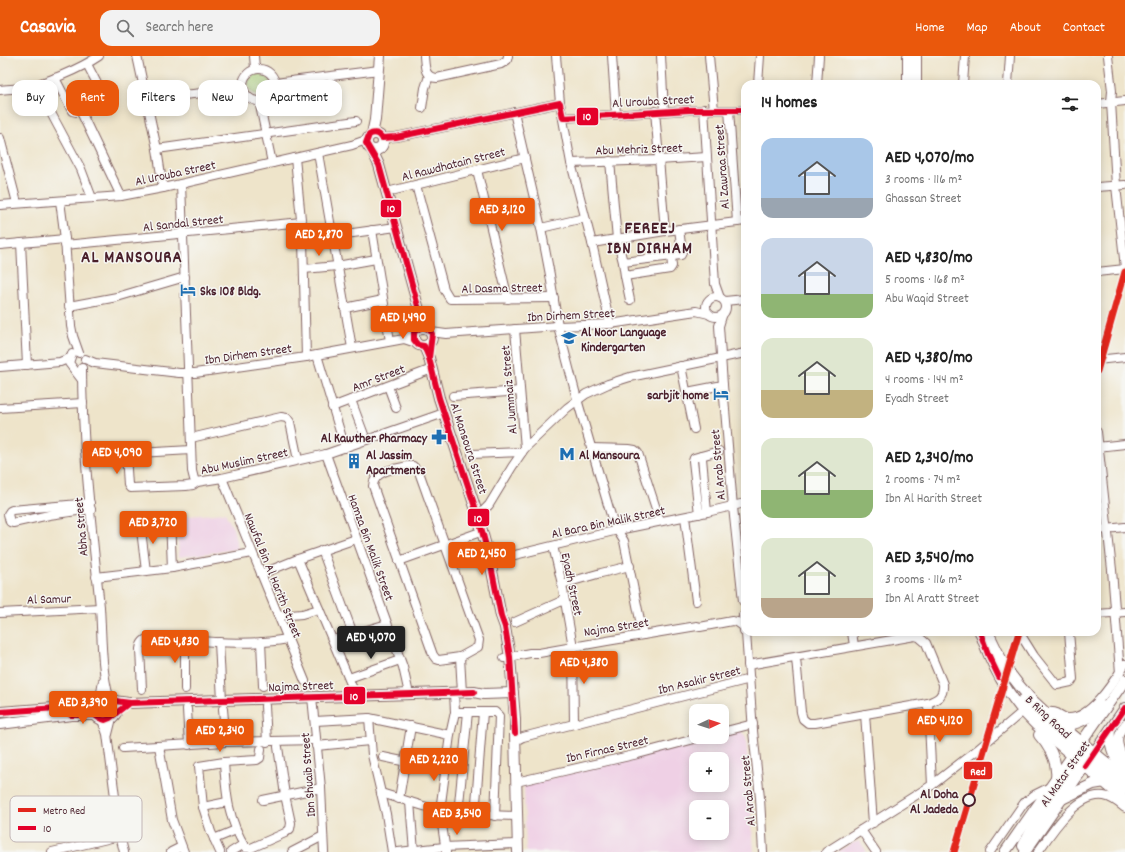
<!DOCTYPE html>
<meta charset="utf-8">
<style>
:root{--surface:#fff;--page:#f2f2f2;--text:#222;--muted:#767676;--accent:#ea580c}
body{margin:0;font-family:Dekko,sans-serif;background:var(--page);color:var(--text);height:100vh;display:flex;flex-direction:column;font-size:15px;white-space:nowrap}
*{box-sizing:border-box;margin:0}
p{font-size:13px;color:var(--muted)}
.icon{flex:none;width:22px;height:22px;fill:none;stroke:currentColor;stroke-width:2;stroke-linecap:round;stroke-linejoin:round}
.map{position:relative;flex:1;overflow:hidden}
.sheet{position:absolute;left:741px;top:24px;width:360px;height:556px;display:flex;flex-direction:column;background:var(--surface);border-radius:12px;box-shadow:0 2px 10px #0003}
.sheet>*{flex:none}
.hud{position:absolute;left:12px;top:24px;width:380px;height:36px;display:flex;gap:8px}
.needle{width:26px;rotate:86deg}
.controls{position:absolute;left:689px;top:648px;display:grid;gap:8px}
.controls a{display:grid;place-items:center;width:40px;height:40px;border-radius:8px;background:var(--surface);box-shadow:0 2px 10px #0003;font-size:20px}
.price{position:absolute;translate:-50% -34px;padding:0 9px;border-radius:4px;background:var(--accent);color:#fff;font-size:13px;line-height:26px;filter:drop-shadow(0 1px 2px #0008)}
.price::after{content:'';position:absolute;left:50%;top:24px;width:12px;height:9px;margin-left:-6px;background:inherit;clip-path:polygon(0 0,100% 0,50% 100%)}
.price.active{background:#222;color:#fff}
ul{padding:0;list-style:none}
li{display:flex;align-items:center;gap:12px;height:100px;padding:0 20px}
li span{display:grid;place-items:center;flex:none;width:112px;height:80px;border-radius:12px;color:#555}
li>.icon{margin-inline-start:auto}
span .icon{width:48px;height:48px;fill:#fffc;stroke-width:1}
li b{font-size:17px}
h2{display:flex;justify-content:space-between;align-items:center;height:48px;padding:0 20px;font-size:17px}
.chip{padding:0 14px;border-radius:12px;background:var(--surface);box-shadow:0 2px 10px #0003;font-size:14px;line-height:36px}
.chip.active{background:var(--accent);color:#fff}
header{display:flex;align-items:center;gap:24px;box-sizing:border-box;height:56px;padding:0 20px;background:var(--accent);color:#fff}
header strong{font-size:19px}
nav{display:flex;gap:22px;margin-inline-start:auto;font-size:14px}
.search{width:280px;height:36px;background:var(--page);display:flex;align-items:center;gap:10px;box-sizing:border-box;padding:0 14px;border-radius:12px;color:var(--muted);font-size:15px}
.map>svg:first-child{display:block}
.built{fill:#efd0e5;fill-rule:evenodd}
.green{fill:#a3c771;stroke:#76734e}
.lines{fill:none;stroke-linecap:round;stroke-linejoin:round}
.minor-casing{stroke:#836463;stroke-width:10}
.major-casing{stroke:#836463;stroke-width:12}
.minor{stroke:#fff;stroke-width:8}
.major{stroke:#fff;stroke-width:10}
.bus-1-casing{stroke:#f6f6f2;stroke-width:9}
.bus-1{stroke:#e4002b;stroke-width:6}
.metro-1-casing{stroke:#f6f6f2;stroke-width:10}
.metro-1{stroke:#e2251c;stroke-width:7}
.stop-dot{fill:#f6f6f2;stroke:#4a1f2b;stroke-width:2}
.labels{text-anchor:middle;stroke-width:3;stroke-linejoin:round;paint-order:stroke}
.street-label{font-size:13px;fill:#4a1f2b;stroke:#f6f6f2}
.poi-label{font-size:13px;font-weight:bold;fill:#4a1f2b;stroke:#f6f6f2;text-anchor:start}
.stop-label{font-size:13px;font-weight:bold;fill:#4a1f2b;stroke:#f6f6f2;text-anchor:end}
.district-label{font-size:17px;font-weight:bold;letter-spacing:1px;fill:#4a1f2b;stroke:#f6f6f2}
.key{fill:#f6f6f2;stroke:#c2b6b6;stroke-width:1}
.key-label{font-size:11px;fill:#4a1f2b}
.line-badge{stroke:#f6f6f2;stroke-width:1.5}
.badge-label{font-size:11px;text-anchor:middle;font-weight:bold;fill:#fff}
</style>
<header>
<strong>Casavia</strong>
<div class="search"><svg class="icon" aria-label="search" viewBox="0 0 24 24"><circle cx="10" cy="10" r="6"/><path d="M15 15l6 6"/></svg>Search here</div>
<nav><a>Home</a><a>Map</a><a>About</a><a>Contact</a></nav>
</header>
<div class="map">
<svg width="1125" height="796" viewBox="0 0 1125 796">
<rect width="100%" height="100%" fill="#f6f6f2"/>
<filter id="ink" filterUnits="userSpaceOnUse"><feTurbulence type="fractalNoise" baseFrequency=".025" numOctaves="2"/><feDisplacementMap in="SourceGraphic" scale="8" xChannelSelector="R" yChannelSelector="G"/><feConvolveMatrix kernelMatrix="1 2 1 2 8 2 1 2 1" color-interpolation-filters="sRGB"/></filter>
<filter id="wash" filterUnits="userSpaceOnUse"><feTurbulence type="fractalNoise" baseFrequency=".012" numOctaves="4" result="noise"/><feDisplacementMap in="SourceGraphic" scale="16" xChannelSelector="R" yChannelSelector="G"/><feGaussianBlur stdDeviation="0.9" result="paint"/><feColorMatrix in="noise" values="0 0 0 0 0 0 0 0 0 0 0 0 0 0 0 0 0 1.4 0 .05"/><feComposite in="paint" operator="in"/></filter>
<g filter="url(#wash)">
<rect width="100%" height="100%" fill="#eee4ca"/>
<g class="built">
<polygon points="225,457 233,472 238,493 179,501 176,461"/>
<path d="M740,674L746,681L754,796H526L524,729L712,681H722V678ZM696,703H722V729H696ZM696,751H722V777H696Z"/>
<polygon points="860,785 867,796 837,796 852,787"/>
</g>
<circle class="green" cx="259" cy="28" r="11"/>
</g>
<g filter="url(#ink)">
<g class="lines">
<g class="minor-casing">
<g id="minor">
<polyline points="137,0 157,93 163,132"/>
<polyline points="254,0 255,12"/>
<path d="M424,0C425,10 424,22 437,22L501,8L507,4L508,0"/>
<polyline points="556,0 560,47 571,107 592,187 610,268"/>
<polyline points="612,0 616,58"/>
<polyline points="661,0 664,55"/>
<polyline points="709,0 714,54"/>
<polyline points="1108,0 1112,35 1111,46 1116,130 1125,212"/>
<polyline points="87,8 103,39 80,54 121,140"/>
<circle cx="259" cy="29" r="16"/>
<polyline points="55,22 72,55 76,56 80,54"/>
<polyline points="275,27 379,14"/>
<polyline points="758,28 760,0"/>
<polyline points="817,28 819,0"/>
<polyline points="963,28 965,0"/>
<polyline points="1008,28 1010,0"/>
<polyline points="36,29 81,113 92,142"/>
<path d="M0,34C7,33 15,33 22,32C44,28 80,13 99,0"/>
<polyline points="146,43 221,35 242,30"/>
<polyline points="259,45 272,107"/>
<polyline points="1097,48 1125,45"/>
<polyline points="422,52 425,32 429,20"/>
<polyline points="704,53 715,228 720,242"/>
<polyline points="729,54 737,166"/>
<polyline points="655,55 665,175"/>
<polyline points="514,56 541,172 550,219 558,270 577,343 610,456 614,469 624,485 643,579"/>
<polyline points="563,62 689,54 745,54"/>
<polyline points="0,82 17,147"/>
<polyline points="382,82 396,81 560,47"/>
<polyline points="157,93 356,65"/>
<polyline points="318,97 352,292"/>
<polyline points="295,102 303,184 306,301"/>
<polyline points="610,105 617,183 623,206 681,199 682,196 679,173"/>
<polyline points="571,107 658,104 707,101"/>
<polyline points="477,114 508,243"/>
<polyline points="181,128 192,415 194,423 197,426 222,422 326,398 444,357"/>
<polyline points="416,129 444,233 450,243 554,242"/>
<polyline points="1097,131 1125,129"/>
<polyline points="387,136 525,102"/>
<polyline points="60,145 65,183 71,270 73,280 79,297"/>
<polyline points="0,149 121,140 163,132 352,89 366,84"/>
<polyline points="541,172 584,162"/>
<polyline points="372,174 390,285"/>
<polyline points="303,184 396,171"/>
<polyline points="21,187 27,309"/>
<polyline points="592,187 665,175 745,165"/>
<polyline points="0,189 65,183"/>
<polyline points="65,189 302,166"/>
<polyline points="623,206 625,220 670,213 672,210 671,200"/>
<polyline points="304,213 337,210 376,203"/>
<polyline points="1097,216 1125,213"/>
<polyline points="625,220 630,244"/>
<circle cx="716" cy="251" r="10"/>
<polyline points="725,245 745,243"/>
<polyline points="69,250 117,241 185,221"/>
<polyline points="345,252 383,244"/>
<polyline points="722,260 719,270 723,329 733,451 743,545"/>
<polyline points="515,273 525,392"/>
<polyline points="431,276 446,278 558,270 610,268 696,255 709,258"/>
<polyline points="404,283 416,287"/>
<polyline points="72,298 69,307 82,324"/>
<polyline points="317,299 345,392"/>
<polyline points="85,303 95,307 179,317 195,317 306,301 404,283 414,276"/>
<polyline points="1097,304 1125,301"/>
<polyline points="681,310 694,373"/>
<polyline points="0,311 60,306 70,302"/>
<path d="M82,312C82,392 92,472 100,551C102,581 101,612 109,641"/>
<polyline points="388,330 396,352"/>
<polyline points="687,336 723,329"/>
<polyline points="453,340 520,335"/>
<polyline points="351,344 366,384"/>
<polyline points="332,351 432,313"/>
<polyline points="0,352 83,347"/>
<polyline points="1097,376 1112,514 1120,617"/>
<polyline points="191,382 281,361 287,362 290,366 298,404"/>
<polyline points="1097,391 1125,388"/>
<polyline points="591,392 629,393 635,394 638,397 660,465"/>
<polyline points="126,398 128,429 130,432 186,430 193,429 197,426"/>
<polyline points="326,398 403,611 409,638"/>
<polyline points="472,398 522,396"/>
<polyline points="86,400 191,394"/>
<polyline points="701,400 719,395"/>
<path d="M408,410H413L419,416L479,584L478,591L460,601L439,604L436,603L433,599L373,430C374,414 395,413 408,410Z"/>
<polyline points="222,422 305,625"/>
<polyline points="90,447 12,454 10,455 8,458 10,466 13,467 49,459 91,453"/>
<polyline points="699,458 693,405 694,402 701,400 702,402 707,456"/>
<polyline points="478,460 489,449 512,411 525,392 567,352 586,338 608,328 630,321 745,297"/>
<polyline points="685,461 696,545"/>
<polyline points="170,462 172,512"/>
<polyline points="140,466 146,515"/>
<polyline points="1097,474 1125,471"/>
<polyline points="553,490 562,528 573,591 574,668"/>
<polyline points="322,494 353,578"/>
<polyline points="298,503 356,640"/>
<polyline points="399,505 483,475"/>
<polyline points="490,505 618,474 707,456 745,447"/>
<polyline points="261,518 298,503 356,483"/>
<polyline points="96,521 172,512 252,497"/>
<polyline points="562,528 601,517 630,510"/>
<polyline points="0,557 100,552"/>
<polyline points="1097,558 1125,556"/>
<polyline points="743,559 744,575 746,577 753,675 760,742 763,796"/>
<polyline points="279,560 302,558 319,553"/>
<polyline points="515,566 564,544"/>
<polyline points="852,576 854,590"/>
<polyline points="1019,576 1034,600 1057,629 1071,626 1073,623 1069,576"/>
<polyline points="185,583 185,633"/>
<polyline points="333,584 387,568"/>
<polyline points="219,586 222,645"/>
<polyline points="261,586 263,630"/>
<polyline points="460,601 462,637"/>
<polyline points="504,602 530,597 539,597 607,585 697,570 700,571 732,565 737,566 744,571"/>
<path d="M748,609L915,580L919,581L926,587L943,628C944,640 938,643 928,647L815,667H808L803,663L801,656L796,602"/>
<polyline points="349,622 400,604"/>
<path d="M142,633L140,593C141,586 144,583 151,582C196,584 243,591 288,583"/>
<polyline points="312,641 321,732 324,796"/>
<polyline points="100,642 103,625"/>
<polyline points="928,647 932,729"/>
<polyline points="265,650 267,686"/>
<polyline points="187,653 189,689"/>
<polyline points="223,653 226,686"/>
<polyline points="455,656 495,656 499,660 495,760"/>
<path d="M1045,656C1049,656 1053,655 1057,657C1061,659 1064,662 1068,662C1091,663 1114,625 1125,608"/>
<polyline points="865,658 873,767"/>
<polyline points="369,662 372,699 386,758 392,796"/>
<polyline points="102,664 107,678 120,780 124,796"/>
<polyline points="315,665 369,662 450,679"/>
<path d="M1125,668C1114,683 1118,690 1125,706"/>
<polyline points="722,676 753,668"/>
<polyline points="108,678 112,662"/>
<polyline points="515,685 523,681 750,623"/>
<polyline points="159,690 172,764 184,796"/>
<polyline points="316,690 370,685"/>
<polyline points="123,692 226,686 316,684"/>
<polyline points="383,701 445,714"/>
<path d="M224,706C226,738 228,764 246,792H251L285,777L290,773L291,767L285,739L278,691"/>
<polyline points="516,726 638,698 702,681"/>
<polyline points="381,737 440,755 458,758 516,760"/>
<polyline points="399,743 411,670"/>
<polyline points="263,744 321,732"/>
<polyline points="410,746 414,796"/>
<polyline points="203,751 227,746"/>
<polyline points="458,758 468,656"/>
<polyline points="475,760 483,656"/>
<polyline points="861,774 876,796"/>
<polyline points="214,783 236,774"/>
<polyline points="52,796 120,780"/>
<polyline points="171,796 181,791"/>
<polyline points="220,796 211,776 203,751 199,710 224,706 257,704 260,702 261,693"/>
<polyline points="231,796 244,788"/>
<polyline points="292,796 323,780"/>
<polyline points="398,796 444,791 518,788"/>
<polyline points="446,796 440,755 450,679 455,656 454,637"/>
<polyline points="826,796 932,729 977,694 1022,656"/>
<polyline points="990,796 1024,747 1034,739 1050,731"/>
<path d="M1038,796C1051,777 1077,736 1104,740C1112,741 1119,747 1125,752"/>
</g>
</g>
<g class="major-casing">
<g id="major">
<polyline points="916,0 916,28"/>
<polyline points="908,28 908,0"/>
<circle cx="375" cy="86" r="8"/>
<polyline points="372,78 375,64 380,0"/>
<polyline points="372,94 379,109 421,261 426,272"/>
<circle cx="423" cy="281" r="9"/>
<polyline points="424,290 429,302 439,342 478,460 490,505 501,560 505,571 510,601 515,663 515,677 518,796"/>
<path d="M980,576C992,611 1009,643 1036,669L1125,744"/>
<polyline points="988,576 1005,611 1018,628 1030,642 1045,656 1125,722"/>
<circle cx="105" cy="652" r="12"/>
<polyline points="1023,644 1045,667 1082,697"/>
<polyline points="114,645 129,647 474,636 484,638 513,637"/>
<polyline points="0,656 81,650 94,648"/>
<polyline points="0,668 72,659 95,659"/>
<path d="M1061,669C1078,670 1090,661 1102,650"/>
<path d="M1110,674C1108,691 1117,704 1124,719"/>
<path d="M1039,679C1050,691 1058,706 1056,723"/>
<polyline points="1085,699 1125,733"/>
<polyline points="1062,743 1093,728 1105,726"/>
<polyline points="1023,790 1035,768 1081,699"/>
<polyline points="1005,796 1125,624"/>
<polyline points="1025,796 1125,652"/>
</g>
</g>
<use href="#minor" class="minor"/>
<use href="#major" class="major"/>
<g class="bus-1-casing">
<g id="bus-1">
<polyline points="421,261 420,272 414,276 414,284 418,289 424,290 429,302 439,342 478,460 490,505 501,560 505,571 510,601 515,677"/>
<path d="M429,302L432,278L430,274L426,272L421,261L379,109L366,87L369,79C374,76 379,77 382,82L396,81L560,47L563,62L689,54H745"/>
<polyline points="980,576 988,598 999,621"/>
<path d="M0,656L85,650L94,648C101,635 108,643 116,645C120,646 125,646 129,647L474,636"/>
<polyline points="71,659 95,659 99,662 105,664 110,662 129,647"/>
<polyline points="1085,710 1125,652"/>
</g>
</g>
<use href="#bus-1" class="bus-1"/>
<g class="metro-1-casing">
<g id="metro-1">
<polyline points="1097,315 1125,216"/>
<polyline points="954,796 1019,576"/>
</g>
</g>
<use href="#metro-1" class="metro-1"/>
</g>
</g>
<defs>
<g id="hotel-bare" transform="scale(1.2)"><path d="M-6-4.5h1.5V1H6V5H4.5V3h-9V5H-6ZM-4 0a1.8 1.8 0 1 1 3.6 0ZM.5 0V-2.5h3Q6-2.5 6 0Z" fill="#1f6fb2" stroke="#f6f6f2" stroke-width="2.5" paint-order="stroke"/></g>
<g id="school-bare" transform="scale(1.2)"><path d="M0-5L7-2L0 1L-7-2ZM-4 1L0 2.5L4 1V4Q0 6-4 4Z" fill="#1f6fb2" stroke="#f6f6f2" stroke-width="2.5" paint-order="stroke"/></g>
<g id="pharmacy-bare" transform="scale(1.2)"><path d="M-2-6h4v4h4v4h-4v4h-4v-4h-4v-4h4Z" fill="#1f6fb2" stroke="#f6f6f2" stroke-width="2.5" paint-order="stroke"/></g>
<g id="metro-bare" transform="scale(1.2)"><path d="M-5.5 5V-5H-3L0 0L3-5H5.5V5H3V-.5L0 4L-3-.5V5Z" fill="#1f6fb2" stroke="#f6f6f2" stroke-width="2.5" paint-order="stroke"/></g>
<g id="building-bare" transform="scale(1.2)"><path d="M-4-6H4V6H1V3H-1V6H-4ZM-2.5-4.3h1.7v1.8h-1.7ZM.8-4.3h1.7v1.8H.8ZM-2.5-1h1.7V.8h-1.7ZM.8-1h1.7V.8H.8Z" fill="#1f6fb2" stroke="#f6f6f2" stroke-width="2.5" paint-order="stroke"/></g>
</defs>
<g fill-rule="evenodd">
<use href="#hotel-bare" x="188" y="234"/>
<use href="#school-bare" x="569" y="282"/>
<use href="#hotel-bare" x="721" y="338"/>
<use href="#pharmacy-bare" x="439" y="381"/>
<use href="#metro-bare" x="567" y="398"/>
<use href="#building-bare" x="354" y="405"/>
</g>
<circle class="stop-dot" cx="969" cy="744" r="6"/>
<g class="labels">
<g class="street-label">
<text transform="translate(653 44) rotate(-3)" y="5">Al Urouba Street</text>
<text transform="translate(639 92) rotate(-2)" y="5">Abu Mehriz Street</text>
<text transform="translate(453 107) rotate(-14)" y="5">Al Rawdhatain Street</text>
<text transform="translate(721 111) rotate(-94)" y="5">Al Zawraa Street</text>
<text transform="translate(175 116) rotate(-12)" y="5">Al Urouba Street</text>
<text transform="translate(183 166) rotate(-6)" y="5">Al Sandal Street</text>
<text transform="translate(502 231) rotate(-1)" y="5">Al Dasma Street</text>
<text transform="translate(571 258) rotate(-3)" y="5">Ibn Dirhem Street</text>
<text transform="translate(248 297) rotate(-8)" y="5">Ibn Dirhem Street</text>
<text transform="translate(378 321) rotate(-21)" y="5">Amr Street</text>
<text transform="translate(508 334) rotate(-95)" y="5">Al Jummaiz Street</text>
<text transform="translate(470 392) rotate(72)" y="5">Al Mansoura Street</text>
<text transform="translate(244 404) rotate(-12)" y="5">Abu Muslim Street</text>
<text transform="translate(717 409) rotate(-95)" y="5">Al Arab Street</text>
<text transform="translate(608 465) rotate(-12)" y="5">Al Bara Bin Malik Street</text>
<text transform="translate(80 471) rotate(-95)" y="5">Abha Street</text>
<text transform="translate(372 491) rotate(70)" y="5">Hamza Bin Malik Street</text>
<text transform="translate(274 519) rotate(68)" y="5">Nawfal Bin Al Harith Street</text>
<text transform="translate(573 528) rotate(78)" y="5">Eyadh Street</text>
<text transform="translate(49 542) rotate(-2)" y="5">Al Samur</text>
<text transform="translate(616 570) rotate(-9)" y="5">Najma Street</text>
<text transform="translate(699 623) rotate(-14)" y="5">Ibn Asakir Street</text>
<text transform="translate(301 629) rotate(-2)" y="5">Najma Street</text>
<text transform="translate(1049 660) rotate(43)" y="5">B Ring Road</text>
<text transform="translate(607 692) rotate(-13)" y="5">Ibn Firnas Street</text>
<text transform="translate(1064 717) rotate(-55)" y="5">Al Matar Street</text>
<text transform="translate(307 719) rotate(-94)" y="5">Ibn Shuaib Street</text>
<text transform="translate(747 735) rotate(-95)" y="5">Al Arab Street</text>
</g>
<g class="poi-label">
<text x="200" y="239">Sks 108 Bldg.</text>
<text x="581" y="280">Al Noor Language<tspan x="581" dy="15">Kindergarten</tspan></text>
<text x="709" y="343" text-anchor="end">sarbjit home</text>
<text x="427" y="386" text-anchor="end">Al Kawther Pharmacy</text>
<text x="366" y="403">Al Jassim<tspan x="366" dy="15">Apartments</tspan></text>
<text x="579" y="403">Al Mansoura</text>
</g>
<g class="stop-label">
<text x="958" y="742">Al Doha<tspan x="958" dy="15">Al Jadeda</tspan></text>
</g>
<g class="district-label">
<text x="650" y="177">FEREEJ<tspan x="650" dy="20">IBN DIRHAM</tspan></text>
<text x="132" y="206">AL MANSOURA</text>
</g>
</g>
<rect x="10" y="740" width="132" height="46" rx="6" class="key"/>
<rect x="18" y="752" width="18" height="4" fill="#e2251c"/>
<rect x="18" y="770" width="18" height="4" fill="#e4002b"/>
<g class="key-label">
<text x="43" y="758">Metro Red</text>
<text x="43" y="776">10</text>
</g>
<g class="line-badge">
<rect x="576" y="51" width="23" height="19" rx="4" fill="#e4002b"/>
<rect x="380" y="143" width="22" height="19" rx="4" fill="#e4002b"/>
<rect x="467" y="452" width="23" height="19" rx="4" fill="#e4002b"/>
<rect x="343" y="630" width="23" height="19" rx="4" fill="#e4002b"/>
<rect x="963" y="705" width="30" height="19" rx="4" fill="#e2251c"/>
</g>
<g class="badge-label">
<text x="587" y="64">10</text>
<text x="391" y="156">10</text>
<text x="478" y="466">10</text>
<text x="354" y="644">10</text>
<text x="978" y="719">Red</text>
</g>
</svg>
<div class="controls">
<a><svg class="needle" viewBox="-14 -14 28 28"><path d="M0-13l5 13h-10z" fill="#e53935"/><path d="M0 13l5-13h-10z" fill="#767676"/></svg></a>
<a>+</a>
<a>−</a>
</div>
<b class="price" style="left:502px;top:176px">AED 3,120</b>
<b class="price" style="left:319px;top:201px">AED 2,870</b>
<b class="price" style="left:403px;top:284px">AED 1,490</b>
<b class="price" style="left:117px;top:419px">AED 4,090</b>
<b class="price" style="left:153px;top:489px">AED 3,720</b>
<b class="price" style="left:482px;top:520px">AED 2,450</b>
<b class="price active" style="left:371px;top:604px">AED 4,070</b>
<b class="price" style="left:175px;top:608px">AED 4,830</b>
<b class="price" style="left:584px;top:629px">AED 4,380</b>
<b class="price" style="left:83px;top:669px">AED 3,390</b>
<b class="price" style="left:940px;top:687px">AED 4,120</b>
<b class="price" style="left:220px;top:697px">AED 2,340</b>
<b class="price" style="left:434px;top:726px">AED 2,220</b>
<b class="price" style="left:457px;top:780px">AED 3,540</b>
<div class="hud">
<a class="chip">Buy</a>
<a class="chip active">Rent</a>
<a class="chip">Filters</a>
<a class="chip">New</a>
<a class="chip">Apartment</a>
</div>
<section class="sheet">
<h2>14 homes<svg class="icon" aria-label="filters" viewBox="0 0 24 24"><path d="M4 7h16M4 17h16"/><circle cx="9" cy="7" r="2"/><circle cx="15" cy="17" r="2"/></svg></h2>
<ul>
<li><span style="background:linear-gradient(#a9c7e8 75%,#9aa5b1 0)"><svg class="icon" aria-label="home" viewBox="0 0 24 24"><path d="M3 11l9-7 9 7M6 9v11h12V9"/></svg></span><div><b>AED 4,070/mo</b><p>3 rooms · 116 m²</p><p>Ghassan Street</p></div></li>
<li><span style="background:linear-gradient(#c9d6e8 70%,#8fb573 0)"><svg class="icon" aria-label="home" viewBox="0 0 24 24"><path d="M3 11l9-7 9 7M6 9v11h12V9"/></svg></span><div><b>AED 4,830/mo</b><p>5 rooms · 168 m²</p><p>Abu Waqid Street</p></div></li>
<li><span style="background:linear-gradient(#dfe7d0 65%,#c2b280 0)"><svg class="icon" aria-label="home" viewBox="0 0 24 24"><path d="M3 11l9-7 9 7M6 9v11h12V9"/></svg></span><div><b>AED 4,380/mo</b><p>4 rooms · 144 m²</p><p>Eyadh Street</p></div></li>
<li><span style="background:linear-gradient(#dfe7d0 65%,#8fb573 0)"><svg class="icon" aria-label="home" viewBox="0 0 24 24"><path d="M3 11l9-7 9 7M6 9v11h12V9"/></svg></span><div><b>AED 2,340/mo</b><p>2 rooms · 74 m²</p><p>Ibn Al Harith Street</p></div></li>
<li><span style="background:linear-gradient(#dfe7d0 75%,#b9a48a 0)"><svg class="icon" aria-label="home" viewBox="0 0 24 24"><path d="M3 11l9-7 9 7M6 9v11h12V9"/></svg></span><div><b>AED 3,540/mo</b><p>3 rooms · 116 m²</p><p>Ibn Al Aratt Street</p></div></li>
</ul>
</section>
</div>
